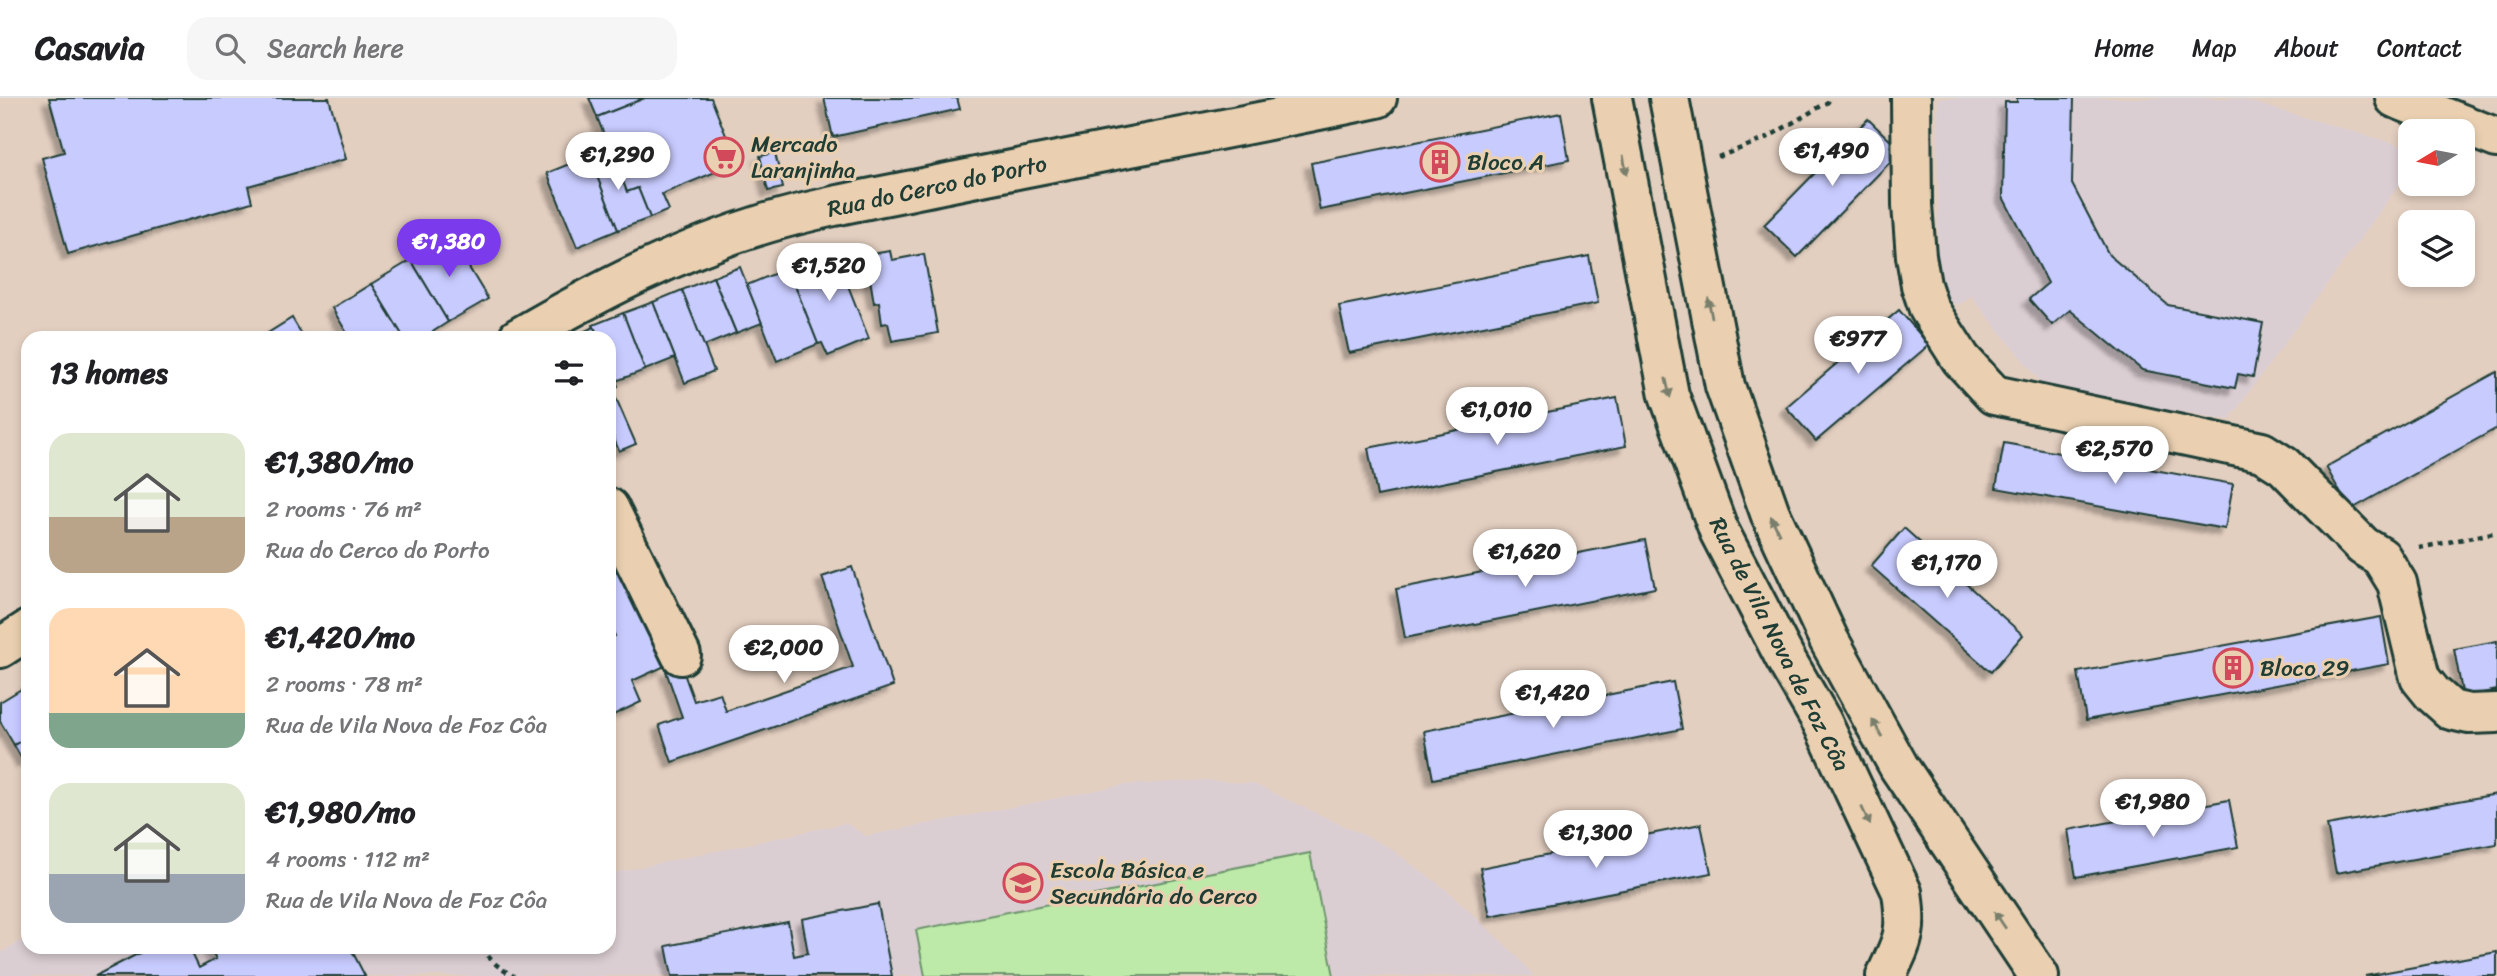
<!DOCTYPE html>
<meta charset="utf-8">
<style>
:root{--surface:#fff;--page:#f6f6f6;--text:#202124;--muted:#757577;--line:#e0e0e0;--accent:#7c3aed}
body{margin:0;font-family:Sriracha,sans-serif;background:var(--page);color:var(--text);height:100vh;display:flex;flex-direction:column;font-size:26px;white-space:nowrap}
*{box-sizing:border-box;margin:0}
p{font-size:23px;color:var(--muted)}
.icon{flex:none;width:38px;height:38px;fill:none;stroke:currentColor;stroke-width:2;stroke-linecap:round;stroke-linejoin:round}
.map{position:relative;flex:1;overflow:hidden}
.drawer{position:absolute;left:21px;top:233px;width:595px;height:623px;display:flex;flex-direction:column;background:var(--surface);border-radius:21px;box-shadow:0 4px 10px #0003}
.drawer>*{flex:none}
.needle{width:46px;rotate:260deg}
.fabs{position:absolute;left:2398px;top:21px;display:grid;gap:14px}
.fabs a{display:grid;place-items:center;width:77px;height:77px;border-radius:14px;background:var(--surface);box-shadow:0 4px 10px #0003;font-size:35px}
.price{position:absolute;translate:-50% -60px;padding:0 16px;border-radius:24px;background:#fff;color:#222;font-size:23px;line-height:46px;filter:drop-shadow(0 2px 4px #0008)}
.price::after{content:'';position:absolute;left:50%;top:42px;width:21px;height:16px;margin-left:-10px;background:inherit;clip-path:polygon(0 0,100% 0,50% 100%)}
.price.selected{background:var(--accent);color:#fff}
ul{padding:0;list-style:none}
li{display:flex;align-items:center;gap:21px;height:175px;padding:0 28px}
li span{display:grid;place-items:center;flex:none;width:196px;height:140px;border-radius:21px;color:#555}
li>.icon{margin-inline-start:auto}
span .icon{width:84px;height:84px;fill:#fffc;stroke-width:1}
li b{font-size:30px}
h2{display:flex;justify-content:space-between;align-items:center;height:84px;padding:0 28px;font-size:30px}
header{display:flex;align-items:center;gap:42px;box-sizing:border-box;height:98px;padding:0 35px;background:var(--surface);border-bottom:2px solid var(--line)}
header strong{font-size:33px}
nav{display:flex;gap:38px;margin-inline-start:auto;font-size:24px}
.search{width:490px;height:63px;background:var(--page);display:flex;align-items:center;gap:18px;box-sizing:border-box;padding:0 24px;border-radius:21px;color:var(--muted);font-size:26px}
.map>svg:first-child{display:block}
.built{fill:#dbced3}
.green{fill:#bdeaa8;stroke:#6e946e;stroke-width:2}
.building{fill:#c8cbfe;stroke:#1f3d34;stroke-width:2;filter:url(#shadow)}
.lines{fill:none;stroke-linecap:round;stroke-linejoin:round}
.minor-casing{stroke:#1f3d34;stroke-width:44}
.path{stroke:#1f3d34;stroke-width:4.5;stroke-dasharray:5 5;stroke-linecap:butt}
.minor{stroke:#ead0b1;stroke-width:38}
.oneway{fill:#7a7f6c}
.labels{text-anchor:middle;stroke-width:6;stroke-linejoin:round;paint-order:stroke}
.poi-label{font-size:23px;fill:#1f3d34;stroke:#ead0b1;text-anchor:start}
.street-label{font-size:23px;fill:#1f3d34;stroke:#ead0b1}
</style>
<header>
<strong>Casavia</strong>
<div class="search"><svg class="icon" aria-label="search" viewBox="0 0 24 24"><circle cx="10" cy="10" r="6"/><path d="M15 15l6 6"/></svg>Search here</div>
<nav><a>Home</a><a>Map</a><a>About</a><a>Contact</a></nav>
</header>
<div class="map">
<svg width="2497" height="878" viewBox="0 0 2497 878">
<defs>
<filter id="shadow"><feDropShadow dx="-6" dy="6" stdDeviation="2" flood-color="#0004"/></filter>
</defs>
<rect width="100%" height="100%" fill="#e3cfc0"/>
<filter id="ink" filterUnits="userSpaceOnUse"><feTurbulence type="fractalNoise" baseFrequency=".0143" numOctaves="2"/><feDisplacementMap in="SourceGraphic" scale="14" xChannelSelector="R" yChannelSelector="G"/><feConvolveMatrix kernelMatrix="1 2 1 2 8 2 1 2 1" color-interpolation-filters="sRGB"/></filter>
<g filter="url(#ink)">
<g class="built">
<polygon points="1938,0 2237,0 2410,50 2410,72 2229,322 2046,291 1971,198 1959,207 1948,204 1938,192"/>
<polygon points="1206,682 1254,686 1387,748 1448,793 1514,855 1534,878 0,878 0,855 28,839 28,849 609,849 609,776 846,725 866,738 1123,687"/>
</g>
<polygon class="green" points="1310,755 1334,878 925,878 916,832"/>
<g class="building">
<polygon points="49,0 329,0 346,61 248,88 252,104 68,156 42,60 64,54"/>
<polygon points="589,0 645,0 597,19"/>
<polygon points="645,0 711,0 737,65 662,96 669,112 650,120 638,90 627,94 597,19"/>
<polygon points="824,0 957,0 960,11 833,39"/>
<polygon points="2017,0 2074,0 2072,86 2109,157 2168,207 2263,225 2253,279 2238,276 2235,290 2142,272 2070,212 2052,227 2029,201 2048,185 2003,99 2005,4 2017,4"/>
<polygon points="1561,15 1569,62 1320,112 1311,65"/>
<polygon points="1868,21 1901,53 1797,159 1764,127"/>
<polygon points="610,50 627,94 638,90 650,120 618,132 589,58"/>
<polygon points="775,55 783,90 768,93 760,58"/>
<polygon points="589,58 618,132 577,149 547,75"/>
<polygon points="450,138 488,201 448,224 411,162"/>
<polygon points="834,152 869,241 828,258 822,245 818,246 788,170"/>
<polygon points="890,153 892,162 924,156 938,235 892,243 888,225 882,226 879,204 874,205 866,157"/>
<polygon points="1589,158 1598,205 1349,255 1339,208"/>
<polygon points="411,162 448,224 423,240 404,240 371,186"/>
<polygon points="740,169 762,225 736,235 713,179"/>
<polygon points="788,170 818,246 777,263 747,187"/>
<polygon points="713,179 736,235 704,248 682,192"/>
<polygon points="371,186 404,240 350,240 332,210"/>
<polygon points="682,192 714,273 685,285 653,204"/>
<polygon points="653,204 675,260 645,272 623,215"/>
<polygon points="1899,212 1929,247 1816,343 1786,309"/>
<polygon points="623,215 645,272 616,283 609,266 609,240 599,240 593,227"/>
<polygon points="292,220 304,240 260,240"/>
<polygon points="594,229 599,240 571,240 571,239"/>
<polygon points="609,266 618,288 612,291 636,346 619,353 609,329"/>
<polygon points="2497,274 2497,330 2350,412 2326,369"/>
<polygon points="1617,300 1626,348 1377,398 1368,350"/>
<polygon points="2004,345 2233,386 2225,431 1996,390"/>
<polygon points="1904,430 2023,537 1991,574 1871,468"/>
<polygon points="1645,442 1655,490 1405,540 1396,491"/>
<polygon points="609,448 665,568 632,583 641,604 609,619 609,541 615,538 609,525"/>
<polygon points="852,469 893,588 672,664 659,627 682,619 666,573 681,567 694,603 720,595 726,613 853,569 822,479"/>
<polygon points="2381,519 2389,566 2086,622 2078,574"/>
<polygon points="2497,543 2497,592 2463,599 2454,551"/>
<polygon points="1673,584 1682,631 1433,681 1424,633"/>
<polygon points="28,587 28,639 14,647 0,623 0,604"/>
<polygon points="28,639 28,660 23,663 14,647"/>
<polygon points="2497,696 2497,746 2336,775 2327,727"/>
<polygon points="2229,702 2238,749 2076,779 2068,732"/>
<polygon points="1701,726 1711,775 1490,818 1480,770"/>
<polygon points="878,806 892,878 672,878 666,848 788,824 794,858 808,855 802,821"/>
<polygon points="151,849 189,849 199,870 216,861 210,849 350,849 365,878 95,878"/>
<polygon points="2497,854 2497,878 2365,878"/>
</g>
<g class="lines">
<g class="minor-casing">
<g id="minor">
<path d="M1612,0L1669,297L1719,433L1785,560L1822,624L1902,794C1908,835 1903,842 1886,878"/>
<polyline points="1669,0 1725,288 1770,415 1829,542 1899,669 2039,878"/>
<polyline points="1911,0 1912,107 1916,158 1921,187 1929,211 1961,261 1994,297 2262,354 2284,368 2363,448 2381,459 2397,485 2420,580 2433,596 2451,612 2469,616 2497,615"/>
<polyline points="2395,0 2497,40"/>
<path d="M518,240C597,194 678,152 767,125C827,107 891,97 952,84C1094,55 1236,30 1377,0"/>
<polyline points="609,410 681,557"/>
<polyline points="0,550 28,532"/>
</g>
</g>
<g class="path">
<polyline points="1718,59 1765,41 1828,4 1829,0"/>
<polyline points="2419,450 2497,434"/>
<path d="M484,849C487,862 502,872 514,878"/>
</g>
<use href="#minor" class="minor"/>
</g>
<defs><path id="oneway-solid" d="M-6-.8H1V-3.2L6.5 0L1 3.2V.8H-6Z" transform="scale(1.75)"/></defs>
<g class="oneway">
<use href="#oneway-solid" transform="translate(1625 67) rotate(79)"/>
<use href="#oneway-solid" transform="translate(1710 210) rotate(-101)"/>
<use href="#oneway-solid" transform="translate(1668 290) rotate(77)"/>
<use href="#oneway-solid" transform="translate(1775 427) rotate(-115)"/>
<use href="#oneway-solid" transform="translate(1877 630) rotate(-119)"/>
<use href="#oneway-solid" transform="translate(1866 718) rotate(65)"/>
<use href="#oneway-solid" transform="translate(2000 822) rotate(-124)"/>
</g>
</g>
<defs>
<g id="supermarket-ring" transform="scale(2.0125)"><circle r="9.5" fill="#ead0b1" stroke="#d1495b" stroke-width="1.5"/><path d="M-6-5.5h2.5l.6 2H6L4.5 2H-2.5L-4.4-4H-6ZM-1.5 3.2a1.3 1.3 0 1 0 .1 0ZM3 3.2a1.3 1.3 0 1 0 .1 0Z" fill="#d1495b"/></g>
<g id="building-ring" transform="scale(2.0125)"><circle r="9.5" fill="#ead0b1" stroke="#d1495b" stroke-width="1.5"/><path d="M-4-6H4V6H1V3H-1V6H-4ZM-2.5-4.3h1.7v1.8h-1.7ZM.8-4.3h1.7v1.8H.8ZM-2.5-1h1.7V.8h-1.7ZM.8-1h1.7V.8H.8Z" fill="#d1495b"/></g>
<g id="school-ring" transform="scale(2.0125)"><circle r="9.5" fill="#ead0b1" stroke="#d1495b" stroke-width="1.5"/><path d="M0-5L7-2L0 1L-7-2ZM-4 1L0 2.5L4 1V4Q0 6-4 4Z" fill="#d1495b"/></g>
</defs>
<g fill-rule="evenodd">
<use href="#supermarket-ring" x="724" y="59"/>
<use href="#building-ring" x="1440" y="64"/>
<use href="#building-ring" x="2233" y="570"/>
<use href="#school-ring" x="1023" y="785"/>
</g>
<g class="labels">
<g class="poi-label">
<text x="751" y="54">Mercado<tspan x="751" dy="26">Laranjinha</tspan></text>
<text x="1467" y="72">Bloco A</text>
<text x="2260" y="578">Bloco 29</text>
<text x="1050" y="780">Escola Básica e<tspan x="1050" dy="26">Secundária do Cerco</tspan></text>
</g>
<g class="street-label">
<text transform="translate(937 88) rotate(-12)" y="8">Rua do Cerco do Porto</text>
<text transform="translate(1780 546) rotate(63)" y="8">Rua de Vila Nova de Foz Côa</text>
</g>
</g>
</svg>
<div class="fabs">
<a><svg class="needle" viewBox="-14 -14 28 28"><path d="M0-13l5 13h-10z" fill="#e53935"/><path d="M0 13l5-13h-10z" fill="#757577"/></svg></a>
<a><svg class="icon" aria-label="layers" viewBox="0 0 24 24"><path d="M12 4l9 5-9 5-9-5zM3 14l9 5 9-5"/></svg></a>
</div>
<b class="price" style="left:1832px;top:90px">€1,490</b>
<b class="price" style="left:618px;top:94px">€1,290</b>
<b class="price selected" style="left:449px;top:181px">€1,380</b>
<b class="price" style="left:829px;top:205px">€1,520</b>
<b class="price" style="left:1858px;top:278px">€977</b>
<b class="price" style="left:1497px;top:349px">€1,010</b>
<b class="price" style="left:2115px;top:388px">€2,570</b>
<b class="price" style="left:1525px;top:491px">€1,620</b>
<b class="price" style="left:1947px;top:502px">€1,170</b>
<b class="price" style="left:784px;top:587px">€2,000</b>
<b class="price" style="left:1553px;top:632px">€1,420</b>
<b class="price" style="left:2153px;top:741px">€1,980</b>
<b class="price" style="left:1596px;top:772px">€1,300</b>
<section class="drawer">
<h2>13 homes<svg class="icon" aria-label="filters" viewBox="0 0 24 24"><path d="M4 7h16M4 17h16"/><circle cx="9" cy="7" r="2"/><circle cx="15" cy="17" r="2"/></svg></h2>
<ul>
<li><span style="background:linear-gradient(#dfe7d0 60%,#b9a48a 0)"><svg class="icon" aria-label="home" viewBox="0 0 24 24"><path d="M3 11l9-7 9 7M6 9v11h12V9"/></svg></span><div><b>€1,380/mo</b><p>2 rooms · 76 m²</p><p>Rua do Cerco do Porto</p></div></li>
<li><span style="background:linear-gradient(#ffd9b3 75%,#7fa58c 0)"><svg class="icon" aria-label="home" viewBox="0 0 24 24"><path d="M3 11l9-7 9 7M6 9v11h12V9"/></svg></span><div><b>€1,420/mo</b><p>2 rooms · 78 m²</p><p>Rua de Vila Nova de Foz Côa</p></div></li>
<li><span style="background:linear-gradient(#dfe7d0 65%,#9aa5b1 0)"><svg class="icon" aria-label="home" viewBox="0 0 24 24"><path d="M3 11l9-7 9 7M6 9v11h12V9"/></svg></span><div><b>€1,980/mo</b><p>4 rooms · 112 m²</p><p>Rua de Vila Nova de Foz Côa</p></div></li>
</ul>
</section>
</div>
